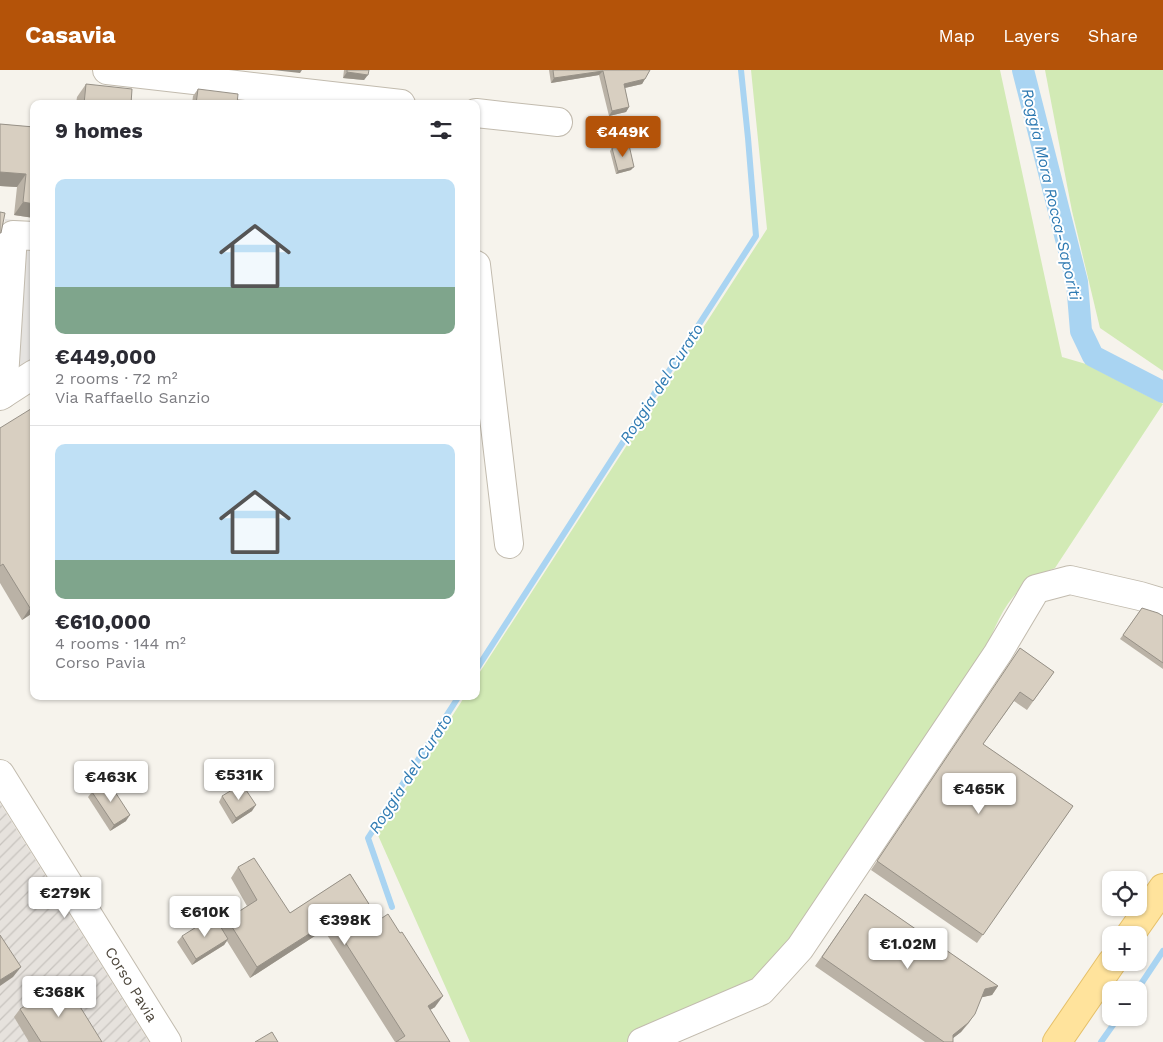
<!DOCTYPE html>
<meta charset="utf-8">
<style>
:root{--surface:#fff;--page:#f2f2f3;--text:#2b2b33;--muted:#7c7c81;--line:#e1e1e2;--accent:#b45309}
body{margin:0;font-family:"Work Sans",sans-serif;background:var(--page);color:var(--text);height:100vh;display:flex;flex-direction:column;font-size:19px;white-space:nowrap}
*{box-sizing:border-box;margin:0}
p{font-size:16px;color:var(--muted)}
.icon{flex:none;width:28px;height:28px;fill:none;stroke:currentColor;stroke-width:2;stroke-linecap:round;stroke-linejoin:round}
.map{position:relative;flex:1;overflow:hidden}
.details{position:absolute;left:30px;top:30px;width:450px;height:600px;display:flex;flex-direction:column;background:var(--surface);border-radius:10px;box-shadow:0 1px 4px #0004}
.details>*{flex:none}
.controls{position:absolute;left:1102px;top:801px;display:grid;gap:10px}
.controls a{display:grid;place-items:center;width:45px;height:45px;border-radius:10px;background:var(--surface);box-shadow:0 1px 4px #0004;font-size:25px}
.price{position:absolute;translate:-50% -42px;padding:0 11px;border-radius:5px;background:#fff;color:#222;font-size:16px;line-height:32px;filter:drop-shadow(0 1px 2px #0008)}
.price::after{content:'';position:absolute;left:50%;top:30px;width:15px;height:11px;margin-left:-8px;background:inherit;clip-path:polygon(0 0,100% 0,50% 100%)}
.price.current{background:var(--accent);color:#fff}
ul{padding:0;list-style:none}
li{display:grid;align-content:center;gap:10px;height:265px;padding:0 25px}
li+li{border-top:1px solid var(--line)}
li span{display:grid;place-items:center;height:155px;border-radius:10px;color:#555}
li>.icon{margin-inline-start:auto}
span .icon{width:90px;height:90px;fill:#fffc;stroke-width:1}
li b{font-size:21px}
h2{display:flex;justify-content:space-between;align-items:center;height:60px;padding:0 25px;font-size:21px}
header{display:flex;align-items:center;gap:30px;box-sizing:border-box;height:70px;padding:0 25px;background:var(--accent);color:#fff}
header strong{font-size:24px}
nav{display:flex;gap:28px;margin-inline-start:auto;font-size:18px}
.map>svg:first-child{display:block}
.industrial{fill:url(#industrial-furrows)}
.green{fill:#d2eab5}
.parking{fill:#e5e3e0}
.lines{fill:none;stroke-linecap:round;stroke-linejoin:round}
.stream{stroke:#a9d4f2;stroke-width:6}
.canal{stroke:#a9d4f2;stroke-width:22}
.minor-casing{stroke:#c2bbae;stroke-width:30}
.major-casing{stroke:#e6c16a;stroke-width:30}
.minor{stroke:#fff;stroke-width:28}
.major{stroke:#ffe39c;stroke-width:28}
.wall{fill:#bab2a6}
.shaded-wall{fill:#979187}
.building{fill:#d8cfc1;stroke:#979187}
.labels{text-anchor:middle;stroke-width:4;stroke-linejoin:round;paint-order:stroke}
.street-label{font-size:15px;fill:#4b4439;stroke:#fff}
.water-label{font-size:16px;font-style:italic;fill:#2e7ab2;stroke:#fff}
</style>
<header>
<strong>Casavia</strong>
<nav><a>Map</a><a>Layers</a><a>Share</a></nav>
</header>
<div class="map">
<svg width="1163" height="972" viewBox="0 0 1163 972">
<defs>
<pattern id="industrial-furrows" width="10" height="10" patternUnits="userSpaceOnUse" patternTransform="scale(1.25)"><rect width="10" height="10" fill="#e6e2dd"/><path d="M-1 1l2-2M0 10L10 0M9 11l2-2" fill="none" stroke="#c7c3be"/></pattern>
</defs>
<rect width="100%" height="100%" fill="#f6f3ec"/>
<polygon class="industrial" points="0,733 149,972 0,972"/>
<g class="green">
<path d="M751,0H1000L1062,287L1086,294L1163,334L1055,498C1013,513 1000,543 985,582L787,876L761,904L739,921L710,938L626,972H470L377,763L465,626H476V608L767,159Z"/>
<polygon points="1045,0 1163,0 1163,301 1100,258 1072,141"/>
</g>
<polygon class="parking" points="5,149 34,152 34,295 22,302 18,294 0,217"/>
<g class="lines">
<g class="stream">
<polyline points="476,600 756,166 748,68 741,0"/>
<polyline points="392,837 368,768 459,626"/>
<polyline points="1137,920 1163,881"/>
<polyline points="1101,972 1118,948"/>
</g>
<polyline class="canal" points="1023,0 1077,212 1081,261 1093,286 1163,322"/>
<g class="minor-casing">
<g id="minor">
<polyline points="107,0 401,34"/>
<polyline points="476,43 558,52"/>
<polyline points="476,195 509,474"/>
<polyline points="3,324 13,165 34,166"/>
<polyline points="0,326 34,304"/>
<path id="s1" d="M0,704L167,972"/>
<polyline points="642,972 761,921 800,878 998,583 1036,519 1070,510 1140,526 1163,533"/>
</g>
</g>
<g class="major-casing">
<g id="major">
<polyline points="1130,865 1163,818"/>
<polyline points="1057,972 1112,892"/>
</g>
</g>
<use href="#minor" class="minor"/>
<use href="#major" class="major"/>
</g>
<g class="wall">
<polygon points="344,0 369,0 364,10 343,8"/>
<polygon points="549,0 650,0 642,14 625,18 629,37 626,42 609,46 599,5 551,13"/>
<polygon points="86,14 131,34 76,34 77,27"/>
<polygon points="198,19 237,34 192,34 193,26"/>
<polygon points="0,54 34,57 34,148 14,145 17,117 0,116"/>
<polygon points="612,78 631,100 616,104 610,81"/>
<polygon points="0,358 34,542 22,550 0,513"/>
<polygon points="1142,538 1163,560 1163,599 1120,569"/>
<polygon points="1020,578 1054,602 1027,640 1014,631 983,674 1073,736 977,873 871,800"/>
<polygon points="92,722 126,751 110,761 88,727"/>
<polygon points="222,726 252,741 232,754 219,732"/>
<polygon points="238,797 290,843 350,804 435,937 430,940 450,972 395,972 324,860 250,908 227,871 224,875 192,895 177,872 182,866 221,857 227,849 247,836 231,808"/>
<polygon points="865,824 998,916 992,925 982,927 969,953 961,962 953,968 953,972 925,972 815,896"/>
<polygon points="20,939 102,972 29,972 14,947"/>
</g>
<g class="shaded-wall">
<polygon points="273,0 302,0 300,3"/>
<polygon points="603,1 599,5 551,13 554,8"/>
<polygon points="347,2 368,5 364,10 343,8"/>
<polygon points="645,9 642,14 620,19 624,14"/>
<polygon points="629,37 626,42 609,46 612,41"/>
<polygon points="634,97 631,100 616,104 618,101"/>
<polygon points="0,102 26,104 17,117 0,116"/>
<polygon points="23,132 34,134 34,148 14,145"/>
<polygon points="34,536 34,542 22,550 30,538"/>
<polygon points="256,735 252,741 232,754 236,748"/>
<polygon points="130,745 126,751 110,761 114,755"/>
<polygon points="331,850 324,860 250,908 257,897"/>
<polygon points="228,869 224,875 192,895 196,889"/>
<polygon points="21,897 13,907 0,916 0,910"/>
<polygon points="998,916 992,925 979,928 985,919"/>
<polygon points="443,926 435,937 420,946 428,936"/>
<polygon points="975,944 961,962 948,972 953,965"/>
</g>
<g class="building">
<polygon points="347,0 369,0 368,5 347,2"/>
<polygon points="553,0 650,0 645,9 624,14 629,37 612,41 603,1 554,8"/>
<polygon points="86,14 132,19 131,34 84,34"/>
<polygon points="198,19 238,24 237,34 196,34"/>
<polygon points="0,54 34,57 34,134 23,132 26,104 0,102"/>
<polygon points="629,75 634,97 618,101 612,78"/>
<polygon points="0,142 5,143 1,163 0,163"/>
<polygon points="34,337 34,536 30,538 3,494 0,496 0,358"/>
<polygon points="1142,538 1158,543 1163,546 1163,593 1123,565"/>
<polygon points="1020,578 1054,602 1033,631 1020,622 983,674 1073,736 983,865 877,791"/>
<polygon points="108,711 130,745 114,755 92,722"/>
<polygon points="242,714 256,735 236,748 222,726"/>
<polygon points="254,788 290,843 350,804 379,850 388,844 400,863 402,862 443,926 428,936 450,972 396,972 405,966 331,850 257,897 227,849 257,830 238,797"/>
<polygon points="865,824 998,916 985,919 975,944 968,953 953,965 953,972 944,972 822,887"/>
<polygon points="214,846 228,869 196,889 182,866"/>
<polygon points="0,865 21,897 0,910"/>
<polygon points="64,911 102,972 41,972 20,939"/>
<polygon points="272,962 278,972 255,972"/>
</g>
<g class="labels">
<g class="street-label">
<text dy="5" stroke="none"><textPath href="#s1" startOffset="248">Corso Pavia</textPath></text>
</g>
<g class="water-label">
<text transform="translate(1052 124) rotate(77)" y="6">Roggia Mora Rocca-Saporiti</text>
<text transform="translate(661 313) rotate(-57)" y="6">Roggia del Curato</text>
<text transform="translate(410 703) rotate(-57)" y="6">Roggia del Curato</text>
</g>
</g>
</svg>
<div class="controls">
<a><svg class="icon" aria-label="locate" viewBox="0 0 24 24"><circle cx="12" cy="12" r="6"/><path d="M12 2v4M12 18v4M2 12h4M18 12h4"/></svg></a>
<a>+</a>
<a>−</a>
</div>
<b class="price current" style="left:623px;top:88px">€449K</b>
<b class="price" style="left:239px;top:731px">€531K</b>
<b class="price" style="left:111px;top:733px">€463K</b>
<b class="price" style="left:979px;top:745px">€465K</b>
<b class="price" style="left:65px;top:849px">€279K</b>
<b class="price" style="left:205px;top:868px">€610K</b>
<b class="price" style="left:345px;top:876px">€398K</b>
<b class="price" style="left:908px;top:900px">€1.02M</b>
<b class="price" style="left:59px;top:948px">€368K</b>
<section class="details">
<h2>9 homes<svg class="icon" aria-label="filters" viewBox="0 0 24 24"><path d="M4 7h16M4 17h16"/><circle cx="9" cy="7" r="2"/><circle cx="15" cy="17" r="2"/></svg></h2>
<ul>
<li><span style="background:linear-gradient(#bfe0f5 70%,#7fa58c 0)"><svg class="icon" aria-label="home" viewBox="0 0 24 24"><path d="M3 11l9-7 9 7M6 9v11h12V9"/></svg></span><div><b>€449,000</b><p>2 rooms · 72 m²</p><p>Via Raffaello Sanzio</p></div></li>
<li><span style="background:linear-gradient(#bfe0f5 75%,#7fa58c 0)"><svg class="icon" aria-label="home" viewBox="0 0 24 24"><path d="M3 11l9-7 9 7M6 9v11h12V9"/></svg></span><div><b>€610,000</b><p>4 rooms · 144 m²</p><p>Corso Pavia</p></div></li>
</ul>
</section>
</div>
